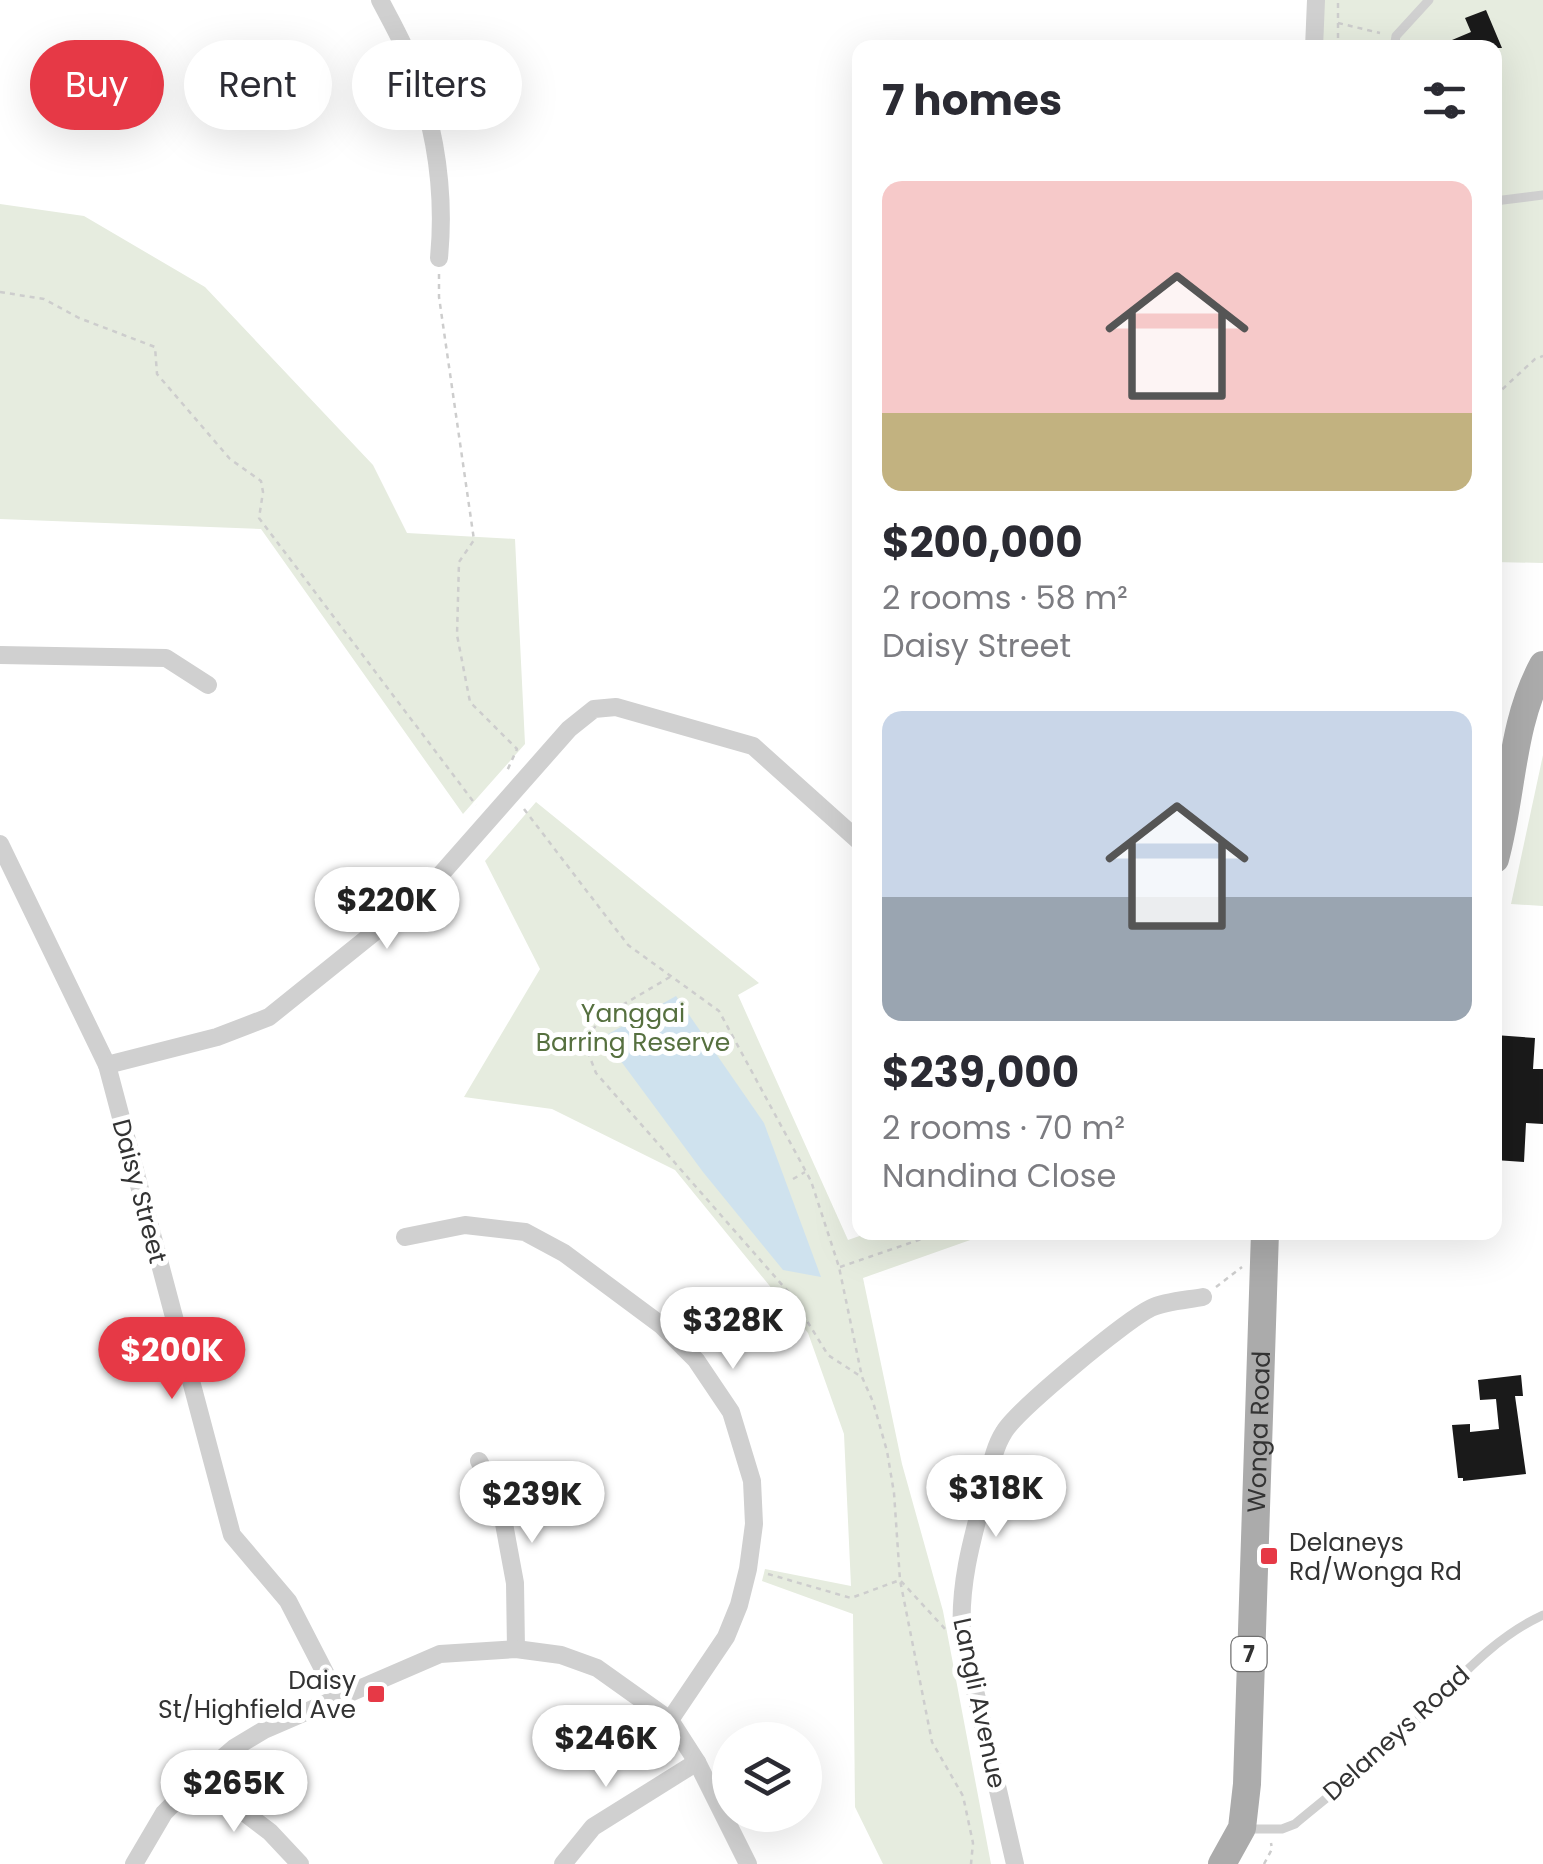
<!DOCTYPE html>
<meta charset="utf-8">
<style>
:root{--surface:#fff;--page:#f2f2f3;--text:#2b2b33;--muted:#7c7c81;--accent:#e63946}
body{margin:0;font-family:Poppins,sans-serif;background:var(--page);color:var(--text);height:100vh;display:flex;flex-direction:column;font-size:38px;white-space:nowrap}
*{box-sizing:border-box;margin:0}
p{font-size:32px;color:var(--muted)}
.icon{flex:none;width:55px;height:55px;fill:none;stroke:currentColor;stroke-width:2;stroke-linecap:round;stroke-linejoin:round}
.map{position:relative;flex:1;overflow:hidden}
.sheet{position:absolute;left:852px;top:40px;width:650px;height:1200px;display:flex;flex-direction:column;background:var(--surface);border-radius:20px;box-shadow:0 10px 40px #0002}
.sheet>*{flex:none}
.hud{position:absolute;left:30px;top:40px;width:672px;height:90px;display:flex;gap:20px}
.tools{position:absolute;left:712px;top:1722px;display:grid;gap:20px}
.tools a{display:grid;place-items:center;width:110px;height:110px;border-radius:50%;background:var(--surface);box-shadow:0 10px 40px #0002;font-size:50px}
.price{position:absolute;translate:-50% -85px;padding:0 22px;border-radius:35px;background:#fff;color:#222;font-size:32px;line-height:65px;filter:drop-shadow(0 2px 5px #0008)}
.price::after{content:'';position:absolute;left:50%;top:60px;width:30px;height:22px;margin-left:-15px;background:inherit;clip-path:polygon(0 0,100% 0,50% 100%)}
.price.active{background:var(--accent);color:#fff}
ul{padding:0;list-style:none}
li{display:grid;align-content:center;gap:20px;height:530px;padding:0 30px}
li span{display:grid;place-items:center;height:310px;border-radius:20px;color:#555}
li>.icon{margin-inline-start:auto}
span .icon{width:180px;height:180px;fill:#fffc;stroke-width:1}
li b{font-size:42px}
h2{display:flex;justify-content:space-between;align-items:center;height:120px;padding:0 30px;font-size:42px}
.pill{padding:0 35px;border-radius:45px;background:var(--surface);box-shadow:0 10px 40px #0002;font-size:35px;line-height:90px}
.pill.active{background:var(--accent);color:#fff}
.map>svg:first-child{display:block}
.green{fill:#e6ecdf}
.water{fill:#cfe2ee}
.building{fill:#1a1a1a}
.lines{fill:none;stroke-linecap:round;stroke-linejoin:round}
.path{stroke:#cdcdcd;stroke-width:2.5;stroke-dasharray:5 5;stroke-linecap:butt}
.service{stroke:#d0d0d0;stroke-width:9}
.minor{stroke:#d0d0d0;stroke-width:18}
.primary{stroke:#ababab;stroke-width:28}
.poi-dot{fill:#e63946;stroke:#fff;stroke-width:4}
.labels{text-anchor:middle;stroke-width:10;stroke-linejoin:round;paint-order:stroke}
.shield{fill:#fff;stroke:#707070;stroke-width:2.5}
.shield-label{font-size:22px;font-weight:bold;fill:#333}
.park-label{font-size:25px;fill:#56703f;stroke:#fff}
.street-label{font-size:25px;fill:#333;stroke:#fff}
.poi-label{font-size:25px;fill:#333;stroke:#fff;text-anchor:start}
</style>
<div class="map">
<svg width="1543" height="1864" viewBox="0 0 1543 1864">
<rect width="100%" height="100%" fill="#fff"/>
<g class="green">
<polygon points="1318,0 1543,0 1543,563 1495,562 1495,48 1315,48"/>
<polygon points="0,204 84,216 205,287 373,465 407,533 515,539 525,744 463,814 261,529 0,519"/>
<polygon points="1543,755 1543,906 1511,904"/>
<polygon points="536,802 759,983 738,995 848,1240 871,1232 990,1233 863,1278 902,1464 943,1611 991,1864 883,1864 855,1807 853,1614 762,1581 765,1569 851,1586 844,1434 808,1333 675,1170 552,1109 464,1097 540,969 485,861"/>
</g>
<polygon class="water" points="676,996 764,1123 821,1277 783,1270 703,1172 603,1037"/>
<g class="building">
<polygon points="1486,10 1502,48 1433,48 1471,32 1465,18"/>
<polygon points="1495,1035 1535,1038 1533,1069 1543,1069 1543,1124 1526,1123 1524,1162 1495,1160"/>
<polygon points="1521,1375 1523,1396 1515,1396 1526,1474 1463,1481 1463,1478 1458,1478 1452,1425 1470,1424 1470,1432 1499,1429 1496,1399 1480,1400 1478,1380"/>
</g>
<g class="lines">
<g class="path">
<polyline points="1338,23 1380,33"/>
<polyline points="1338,48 1338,0"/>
<polyline points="439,274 439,297 474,540 459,562 457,635 470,702 517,749 507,771"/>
<polyline points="0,292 44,299 79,318 155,347 157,374 230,459 261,481 263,492 259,518 476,805"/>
<polyline points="1495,396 1535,359 1543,356"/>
<polyline points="524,809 628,945 719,1011 811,1181 839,1267 862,1377 873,1402 887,1451 894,1493 900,1580 932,1742 963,1796 973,1843 971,1864"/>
<polyline points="670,977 602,1017 584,1042 596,1073 791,1295 828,1355 860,1376"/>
<polyline points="793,1179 805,1172"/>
<polyline points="840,1267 942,1232"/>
<polyline points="1216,1287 1242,1267"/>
<polyline points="768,1574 851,1598 900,1580 946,1630"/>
<polyline points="1264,1864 1272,1849 1271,1843"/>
</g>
<g class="service">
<polyline points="1394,48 1396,36 1429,0"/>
<polyline points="1495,201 1543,195"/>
<path d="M1245,1829H1282L1295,1824C1332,1793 1372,1763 1407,1729C1452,1688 1487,1641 1543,1615"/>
</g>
<g class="minor">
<path d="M380,0C392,23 406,47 414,71C436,131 445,195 439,258"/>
<polyline points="1314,48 1316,0"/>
<polyline points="0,655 166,658 208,685"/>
<polyline points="0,844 107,1065 217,1037 269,1017 427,890 569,729 594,709 616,707 753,746 860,842"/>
<polyline points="107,1065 232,1535 288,1601 337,1696"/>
<polyline points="405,1237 465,1225 525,1232 564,1253 661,1325 696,1360 731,1412 752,1481 754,1524 748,1569 739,1605 726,1637 670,1720"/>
<polyline points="479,1461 500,1502 515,1583 516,1649"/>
<polyline points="199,1778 270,1832 300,1864"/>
<polyline points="134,1864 164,1813 199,1778 234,1748 264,1730 440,1654 516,1649 561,1655 597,1668 670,1720 697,1762 748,1864"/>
<polyline points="563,1864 593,1827 697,1762"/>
<path d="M1015,1864L962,1634C959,1584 972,1539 985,1491C990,1472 993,1449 1004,1432C1017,1410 1126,1320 1151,1308C1166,1301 1187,1300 1203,1297"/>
</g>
<g class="primary">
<path d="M1495,859C1513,793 1510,726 1543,665"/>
<path id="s1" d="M1222,1864L1242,1828L1247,1784L1265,1232"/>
</g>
</g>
<g class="poi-dot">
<rect x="1259" y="1546" width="20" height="20" rx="5"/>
<rect x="366" y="1684" width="20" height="20" rx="5"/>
</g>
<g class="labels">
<rect class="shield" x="1231.5" y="1637" width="35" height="34" rx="8"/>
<g class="shield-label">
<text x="1249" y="1662">7</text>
</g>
<g class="park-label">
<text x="633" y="1022">Yanggai<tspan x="633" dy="29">Barring Reserve</tspan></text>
</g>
<g class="street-label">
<text transform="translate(140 1191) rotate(75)" y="9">Daisy Street</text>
<text dy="9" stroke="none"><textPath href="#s1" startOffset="438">Wonga Road</textPath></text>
<text transform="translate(980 1703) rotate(78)" y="9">Langli Avenue</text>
<text transform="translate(1396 1733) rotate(-42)" y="9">Delaneys Road</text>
</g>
<g class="poi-label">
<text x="1289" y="1551">Delaneys<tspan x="1289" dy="29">Rd/Wonga Rd</tspan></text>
<text x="356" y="1689" text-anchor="end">Daisy<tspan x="356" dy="29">St/Highfield Ave</tspan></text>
</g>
</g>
</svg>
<div class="tools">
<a><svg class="icon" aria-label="layers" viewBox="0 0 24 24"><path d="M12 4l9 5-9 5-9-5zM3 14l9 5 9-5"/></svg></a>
</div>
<b class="price" style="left:387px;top:952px">$220K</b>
<b class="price" style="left:733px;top:1372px">$328K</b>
<b class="price active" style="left:172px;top:1402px">$200K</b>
<b class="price" style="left:996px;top:1540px">$318K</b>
<b class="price" style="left:532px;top:1546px">$239K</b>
<b class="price" style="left:606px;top:1790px">$246K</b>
<b class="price" style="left:234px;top:1835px">$265K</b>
<div class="hud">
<a class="pill active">Buy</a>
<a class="pill">Rent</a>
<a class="pill">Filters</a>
</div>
<section class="sheet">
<h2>7 homes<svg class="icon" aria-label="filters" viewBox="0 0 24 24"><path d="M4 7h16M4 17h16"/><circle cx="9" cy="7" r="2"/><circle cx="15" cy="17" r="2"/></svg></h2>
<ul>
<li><span style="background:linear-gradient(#f6c9c9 75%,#c2b280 0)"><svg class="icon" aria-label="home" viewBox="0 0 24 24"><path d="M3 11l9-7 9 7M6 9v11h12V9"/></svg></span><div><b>$200,000</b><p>2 rooms · 58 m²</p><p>Daisy Street</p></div></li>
<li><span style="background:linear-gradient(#c9d6e8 60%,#9aa5b1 0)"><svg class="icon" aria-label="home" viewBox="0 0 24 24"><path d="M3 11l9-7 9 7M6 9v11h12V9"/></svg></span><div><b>$239,000</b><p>2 rooms · 70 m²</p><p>Nandina Close</p></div></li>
</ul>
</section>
</div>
